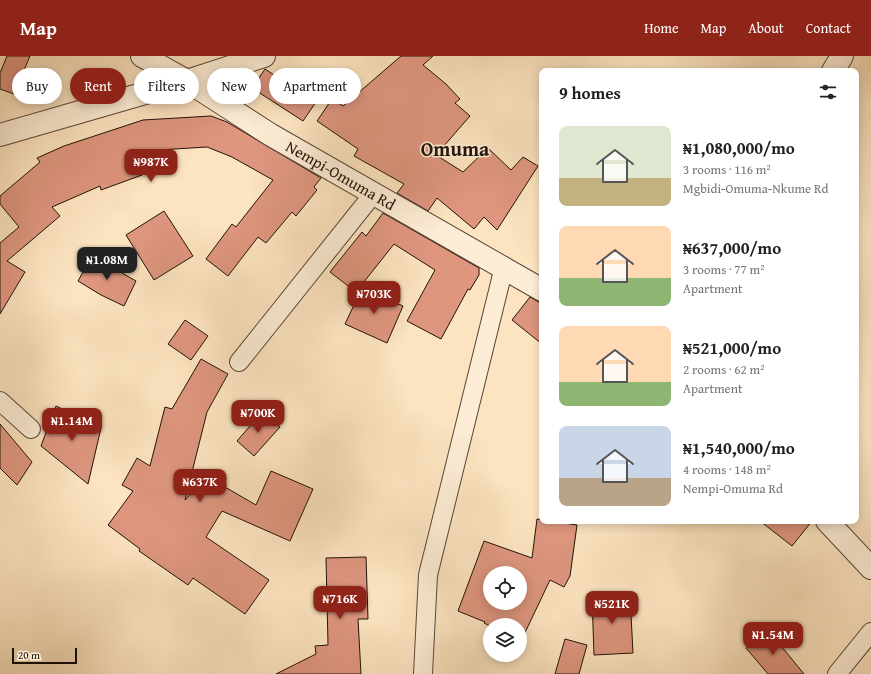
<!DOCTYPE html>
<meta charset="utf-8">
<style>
:root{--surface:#fff;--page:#f6f6f6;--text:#202124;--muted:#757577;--accent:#8f2418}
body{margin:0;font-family:"Gentium Book Plus",serif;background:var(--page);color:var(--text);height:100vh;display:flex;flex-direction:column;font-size:15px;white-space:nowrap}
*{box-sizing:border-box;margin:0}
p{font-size:13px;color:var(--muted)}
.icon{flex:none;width:22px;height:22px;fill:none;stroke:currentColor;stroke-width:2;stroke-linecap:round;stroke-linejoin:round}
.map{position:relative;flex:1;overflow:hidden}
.side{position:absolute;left:539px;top:12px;width:320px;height:456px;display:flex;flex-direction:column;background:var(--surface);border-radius:8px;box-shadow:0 2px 10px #0003}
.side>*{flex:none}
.hud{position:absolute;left:12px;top:12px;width:380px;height:36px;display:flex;gap:8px}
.controls{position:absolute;left:483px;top:510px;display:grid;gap:8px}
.controls a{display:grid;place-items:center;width:44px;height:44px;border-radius:50%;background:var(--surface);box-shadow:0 2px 10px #0003;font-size:20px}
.scale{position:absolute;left:12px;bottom:10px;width:65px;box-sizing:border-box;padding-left:4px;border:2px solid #211208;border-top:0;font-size:11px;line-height:14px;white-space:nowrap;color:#211208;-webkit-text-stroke:3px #fdedd6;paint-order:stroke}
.price{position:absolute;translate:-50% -34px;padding:0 9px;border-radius:8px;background:var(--accent);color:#fff;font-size:13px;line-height:26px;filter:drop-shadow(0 1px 2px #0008)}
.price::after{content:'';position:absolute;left:50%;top:24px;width:12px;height:9px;margin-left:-6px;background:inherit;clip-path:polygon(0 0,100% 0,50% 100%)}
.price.active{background:#222;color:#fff}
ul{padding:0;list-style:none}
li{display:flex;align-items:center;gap:12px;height:100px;padding:0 20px}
li span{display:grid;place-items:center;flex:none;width:112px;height:80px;border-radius:8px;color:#555}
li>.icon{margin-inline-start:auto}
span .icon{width:48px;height:48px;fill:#fffc;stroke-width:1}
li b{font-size:17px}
h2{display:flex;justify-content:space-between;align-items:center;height:48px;padding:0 20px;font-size:17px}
.chip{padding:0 14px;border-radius:18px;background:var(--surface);box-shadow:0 2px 10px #0003;font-size:14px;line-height:36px}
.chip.active{background:var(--accent);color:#fff}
header{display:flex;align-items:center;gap:24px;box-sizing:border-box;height:56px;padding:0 20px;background:var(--accent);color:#fff}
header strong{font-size:19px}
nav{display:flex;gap:22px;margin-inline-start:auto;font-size:14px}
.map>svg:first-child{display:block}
.building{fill:#de967f;stroke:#211208;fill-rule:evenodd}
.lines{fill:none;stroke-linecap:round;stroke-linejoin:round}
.minor-casing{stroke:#584636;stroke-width:20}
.tertiary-casing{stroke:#584636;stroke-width:24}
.minor{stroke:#fdedd6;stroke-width:18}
.tertiary{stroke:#fdedd6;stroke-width:22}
.labels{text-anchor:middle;stroke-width:3;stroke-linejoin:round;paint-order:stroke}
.street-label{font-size:16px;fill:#211208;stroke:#fdedd6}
.district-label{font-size:20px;font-weight:bold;fill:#211208;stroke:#fdedd6}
</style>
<header>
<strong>Map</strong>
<nav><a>Home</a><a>Map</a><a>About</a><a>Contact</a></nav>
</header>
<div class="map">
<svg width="871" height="618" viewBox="0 0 871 618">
<rect width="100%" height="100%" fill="#fce4c0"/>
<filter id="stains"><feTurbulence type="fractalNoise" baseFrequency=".005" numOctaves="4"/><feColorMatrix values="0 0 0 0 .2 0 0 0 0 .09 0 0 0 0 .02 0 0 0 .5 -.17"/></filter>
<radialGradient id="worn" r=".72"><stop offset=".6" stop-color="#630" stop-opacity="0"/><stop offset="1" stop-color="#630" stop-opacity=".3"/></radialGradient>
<g class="building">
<polygon points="7,0 30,0 14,38 0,33 0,17"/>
<polygon points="401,0 433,0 423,9 446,28 460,43 455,47 470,60 436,99 463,116 488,92 511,114 523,101 538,110 497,174 484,161 474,173 437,142 428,155 397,137 404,128 354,100 358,93 317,65 332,43 343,50"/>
<polygon points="265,13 316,46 303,65 252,32"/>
<polygon points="211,60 227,66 321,122 314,131 317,134 296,160 292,156 266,187 258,181 228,220 206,203 232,168 236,171 273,124 232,101 207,91 158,94 162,105 140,113 142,119 101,134 100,130 52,151 60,160 7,205 25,216 0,258 0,187 19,171 0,148 0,140 40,106 37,102 64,90 143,64"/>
<polygon points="164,155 193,200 154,224 126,179"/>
<polygon points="383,157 479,212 479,219 470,234 468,233 441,283 407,265 435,214 394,188 356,236 330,216 362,176 366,180"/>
<polygon points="92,200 136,225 124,250 101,239 78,225"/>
<polygon points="362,232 403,250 387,287 345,268"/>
<polygon points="530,241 542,248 542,288 512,264"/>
<polygon points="185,264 208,280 191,304 168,288"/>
<polygon points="201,303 228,318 207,356 185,444 206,420 256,449 271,415 313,433 290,485 222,455 206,481 269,524 245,558 193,522 188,529 139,495 140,493 108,469 133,435 122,429 137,402 150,410 165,351 172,353"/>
<polygon points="56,350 101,372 88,428 41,390"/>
<polygon points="262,356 280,371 254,400 237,385"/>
<polygon points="0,368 32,406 17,429 0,412"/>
<path d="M537,463L577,469L570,520L564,531L550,524L521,585L520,584V569L490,570L484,567L485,566L458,555L484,485L532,502ZM490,517H520V547H490Z"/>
<polygon points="760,465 812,465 792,490"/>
<polygon points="366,501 368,563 358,563 361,618 276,618 316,598 315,590 328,589 326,502"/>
<polygon points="630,539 633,597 594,599 592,541"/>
<polygon points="768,574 804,618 768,618 746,592"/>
<polygon points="565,583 587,589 579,618 555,618"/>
</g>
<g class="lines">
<g class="minor-casing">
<g id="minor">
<polyline points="239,306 374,137"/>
<polyline points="0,345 31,373"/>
<polyline points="423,618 428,519 504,211"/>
<polyline points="837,618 871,576"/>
</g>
</g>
<g class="tertiary-casing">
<g id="tertiary">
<path id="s1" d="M142,0L187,25L271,79L542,234"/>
<polyline points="833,15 842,0"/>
<polyline points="0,79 187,25 264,0"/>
<polyline points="827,465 871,512"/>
</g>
</g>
<use href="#minor" class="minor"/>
<use href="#tertiary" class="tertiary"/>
</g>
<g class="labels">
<g class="street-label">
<text dy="6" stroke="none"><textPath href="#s1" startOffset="232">Nempi-Omuma Rd</textPath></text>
</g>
<g class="district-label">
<text x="455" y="100">Omuma</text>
</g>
</g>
<rect width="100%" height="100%" filter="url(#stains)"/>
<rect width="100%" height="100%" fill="url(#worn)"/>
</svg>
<div class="controls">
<a><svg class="icon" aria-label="locate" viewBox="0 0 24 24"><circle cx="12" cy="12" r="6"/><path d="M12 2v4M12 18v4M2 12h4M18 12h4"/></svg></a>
<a><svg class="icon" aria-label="layers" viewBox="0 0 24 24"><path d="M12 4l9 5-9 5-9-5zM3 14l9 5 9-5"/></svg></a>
</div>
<div class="scale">20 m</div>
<b class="price" style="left:151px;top:127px">₦987K</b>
<b class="price active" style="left:107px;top:225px">₦1.08M</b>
<b class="price" style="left:374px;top:259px">₦703K</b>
<b class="price" style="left:258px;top:378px">₦700K</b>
<b class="price" style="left:72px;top:386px">₦1.14M</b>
<b class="price" style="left:200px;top:447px">₦637K</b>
<b class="price" style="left:340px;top:564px">₦716K</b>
<b class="price" style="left:612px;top:569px">₦521K</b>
<b class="price" style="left:773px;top:600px">₦1.54M</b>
<div class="hud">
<a class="chip">Buy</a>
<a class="chip active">Rent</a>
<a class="chip">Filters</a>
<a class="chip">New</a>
<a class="chip">Apartment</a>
</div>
<section class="side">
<h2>9 homes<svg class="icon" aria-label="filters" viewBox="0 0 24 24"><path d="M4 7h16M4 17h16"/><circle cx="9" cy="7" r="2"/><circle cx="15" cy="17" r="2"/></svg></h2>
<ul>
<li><span style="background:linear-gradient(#dfe7d0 65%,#c2b280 0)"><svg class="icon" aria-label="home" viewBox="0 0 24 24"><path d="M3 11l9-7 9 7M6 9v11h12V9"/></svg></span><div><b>₦1,080,000/mo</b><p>3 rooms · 116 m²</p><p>Mgbidi-Omuma-Nkume Rd</p></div></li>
<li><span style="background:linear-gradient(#ffd9b3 65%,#8fb573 0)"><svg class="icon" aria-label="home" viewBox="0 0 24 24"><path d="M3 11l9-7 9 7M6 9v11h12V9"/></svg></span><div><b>₦637,000/mo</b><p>3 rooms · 77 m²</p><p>Apartment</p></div></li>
<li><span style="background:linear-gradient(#ffd9b3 70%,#8fb573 0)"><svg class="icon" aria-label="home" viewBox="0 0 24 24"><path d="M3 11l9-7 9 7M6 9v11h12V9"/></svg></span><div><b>₦521,000/mo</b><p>2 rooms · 62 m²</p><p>Apartment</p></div></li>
<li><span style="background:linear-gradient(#c9d6e8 65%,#b9a48a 0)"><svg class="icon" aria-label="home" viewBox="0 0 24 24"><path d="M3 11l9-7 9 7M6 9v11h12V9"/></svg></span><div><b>₦1,540,000/mo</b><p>4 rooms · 148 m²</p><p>Nempi-Omuma Rd</p></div></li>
</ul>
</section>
</div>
